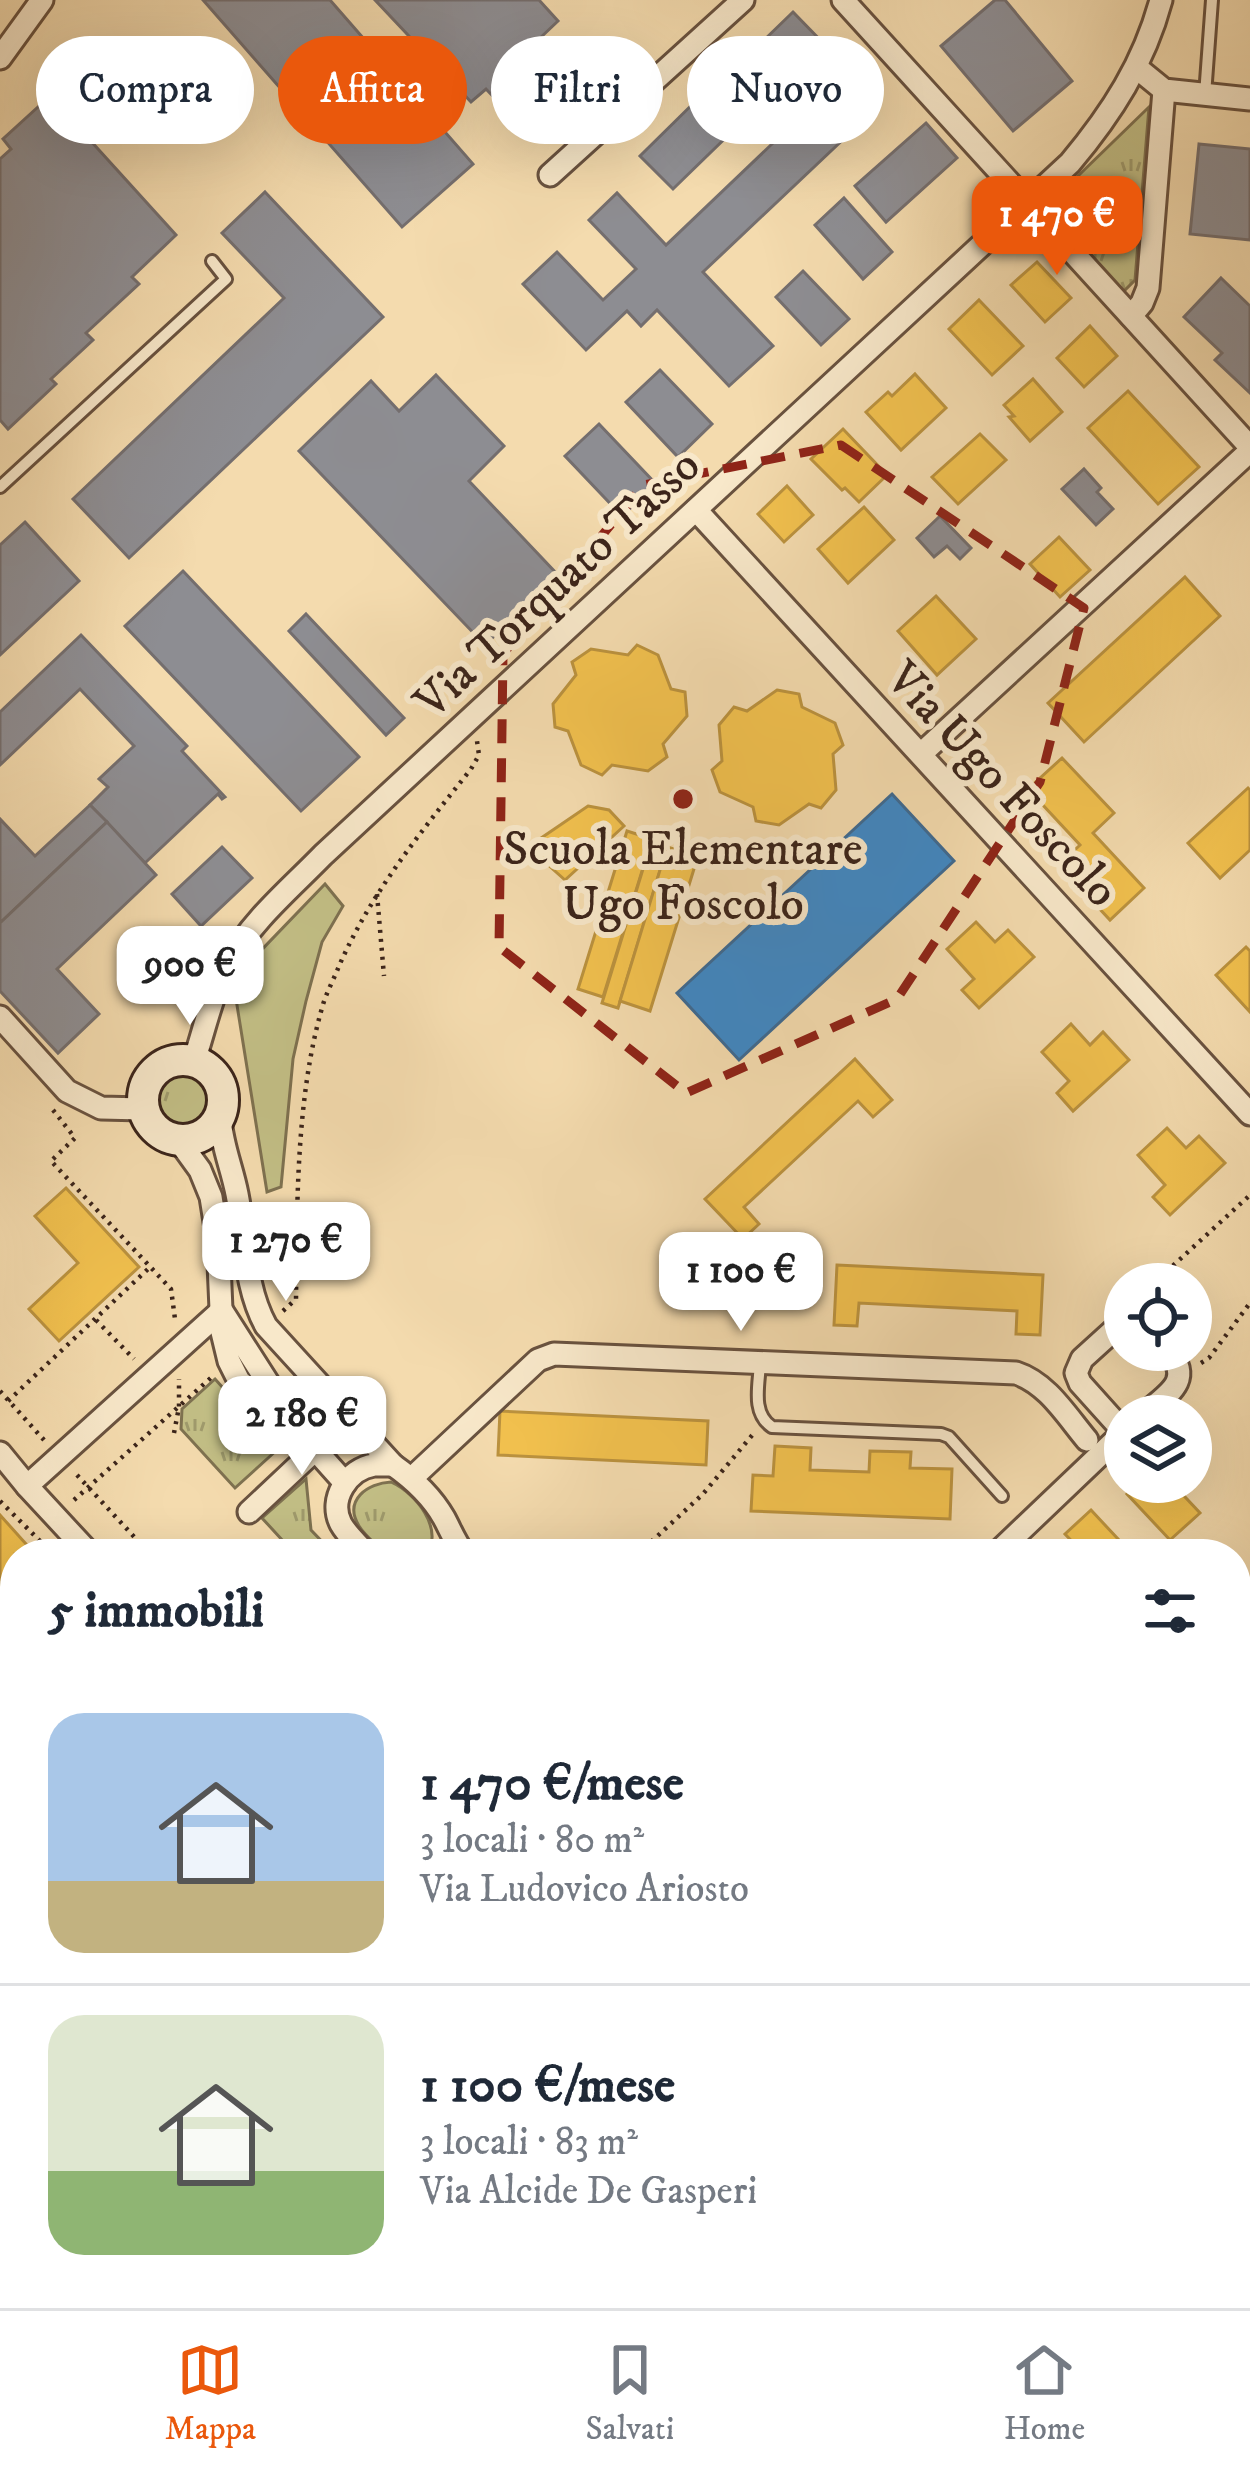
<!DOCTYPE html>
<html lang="it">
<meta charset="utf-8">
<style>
:root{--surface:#fff;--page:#f2f2f3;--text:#1f2937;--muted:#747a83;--line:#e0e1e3;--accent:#ea580c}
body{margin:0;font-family:"IM FELL DW Pica",serif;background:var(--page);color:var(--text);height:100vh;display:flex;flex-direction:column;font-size:45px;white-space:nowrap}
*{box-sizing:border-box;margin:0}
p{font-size:39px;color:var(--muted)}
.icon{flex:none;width:66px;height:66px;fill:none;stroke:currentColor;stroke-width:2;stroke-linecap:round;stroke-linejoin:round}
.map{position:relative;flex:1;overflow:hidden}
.details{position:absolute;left:0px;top:1539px;width:1251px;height:771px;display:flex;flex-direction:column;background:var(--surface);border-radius:48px 48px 0 0;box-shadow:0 12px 48px #0002}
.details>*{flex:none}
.banner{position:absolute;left:36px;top:36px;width:1179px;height:108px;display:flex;gap:24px}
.fabs{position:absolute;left:1104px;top:1263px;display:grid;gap:24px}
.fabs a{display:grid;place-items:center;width:108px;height:108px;border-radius:50%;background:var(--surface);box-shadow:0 12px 48px #0002;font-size:60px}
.price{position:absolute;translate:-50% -102px;padding:0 27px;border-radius:24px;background:#fff;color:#222;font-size:39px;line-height:78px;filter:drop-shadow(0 3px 6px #0008)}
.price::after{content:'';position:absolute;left:50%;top:72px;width:36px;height:27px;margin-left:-18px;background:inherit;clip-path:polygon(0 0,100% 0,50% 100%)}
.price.active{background:var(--accent);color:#fff}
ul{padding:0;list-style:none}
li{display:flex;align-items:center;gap:36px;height:300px;padding:0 48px}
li+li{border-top:3px solid var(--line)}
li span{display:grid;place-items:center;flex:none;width:336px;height:240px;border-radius:36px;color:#555}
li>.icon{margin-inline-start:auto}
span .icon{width:144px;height:144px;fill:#fffc;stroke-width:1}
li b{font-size:51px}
h2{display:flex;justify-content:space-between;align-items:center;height:144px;padding:0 48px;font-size:51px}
.chip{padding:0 42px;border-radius:54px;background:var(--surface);box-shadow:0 12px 48px #0002;font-size:42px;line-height:108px}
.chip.active{background:var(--accent);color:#fff}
.dock{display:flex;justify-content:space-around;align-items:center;height:168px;border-top:3px solid var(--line);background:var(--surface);font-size:33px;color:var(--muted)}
.dock a{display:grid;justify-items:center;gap:6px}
.dock .active{color:var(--accent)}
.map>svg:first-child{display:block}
.grass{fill:url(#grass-tufts);stroke:#7e7150;stroke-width:3}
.green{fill:#c2be85;stroke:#7e7150;stroke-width:3}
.homes{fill:#f2c14e;stroke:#bb923e;stroke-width:3}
.schools{fill:#3f88c5;stroke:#3e6a92;stroke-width:3}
.industry{fill:#8d8d92;stroke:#746e6e;stroke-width:3}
.building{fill:#e09582;stroke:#3b241a;stroke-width:3}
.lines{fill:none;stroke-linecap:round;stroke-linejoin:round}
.lane-casing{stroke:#69523f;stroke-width:16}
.street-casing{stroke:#69523f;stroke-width:27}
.secondary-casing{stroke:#3b241a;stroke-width:36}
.path{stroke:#3b241a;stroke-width:4.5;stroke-dasharray:3 6;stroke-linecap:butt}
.lane{stroke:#f8e8ca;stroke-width:10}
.street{stroke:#f8e8ca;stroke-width:21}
.secondary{stroke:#f8e8ca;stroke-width:30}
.marked{fill:none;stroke:#8f2418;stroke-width:9;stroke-dasharray:24 15;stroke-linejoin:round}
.poi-dot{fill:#8f2418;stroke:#f8e8ca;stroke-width:4.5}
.labels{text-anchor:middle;stroke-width:12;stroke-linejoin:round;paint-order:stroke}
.street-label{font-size:48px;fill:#3b241a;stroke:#f8e8ca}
.poi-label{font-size:48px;fill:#3b241a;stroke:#f8e8ca}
</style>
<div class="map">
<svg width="1250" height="2308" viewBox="0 0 1250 2308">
<defs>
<pattern id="grass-tufts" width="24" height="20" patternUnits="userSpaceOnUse" patternTransform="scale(3)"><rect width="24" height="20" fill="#c2be85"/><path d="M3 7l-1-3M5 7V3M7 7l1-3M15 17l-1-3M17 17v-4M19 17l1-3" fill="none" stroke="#9f9a6c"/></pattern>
</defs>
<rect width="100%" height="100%" fill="#f4dbae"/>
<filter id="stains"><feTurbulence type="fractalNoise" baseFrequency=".00167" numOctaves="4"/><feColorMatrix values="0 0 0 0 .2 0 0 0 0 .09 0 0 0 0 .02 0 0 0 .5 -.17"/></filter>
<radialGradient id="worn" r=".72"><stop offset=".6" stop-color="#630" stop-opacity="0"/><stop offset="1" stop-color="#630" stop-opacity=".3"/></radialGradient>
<g class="grass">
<polygon points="1149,107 1135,280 1123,292 1046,207"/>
<circle cx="184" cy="1099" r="26"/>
<polygon points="215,1379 278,1449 235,1488 181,1429 182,1409"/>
<polygon points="306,1479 311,1530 334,1554 295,1554 262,1518"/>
<path d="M391,1482C417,1494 443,1528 427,1554H386C377,1545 365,1536 359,1526C343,1500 368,1483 391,1482Z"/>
<polygon points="0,2254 15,2268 15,2295 44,2295 58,2308 0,2308"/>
</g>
<g class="green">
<polygon points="325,884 343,906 322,942 306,1001 293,1059 281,1187 267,1192 236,999 248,964"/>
<polygon points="1250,1957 1250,2117 1236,2102 1236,1970"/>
</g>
<g class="homes">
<polygon points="1037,262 1071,298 1045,322 1011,285"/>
<polygon points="979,300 1023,346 992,375 949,329"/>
<polygon points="1090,326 1117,356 1084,387 1057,358"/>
<polygon points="915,374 946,408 901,450 866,412 888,392 892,396"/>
<polygon points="1033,379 1062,412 1030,441 1009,417 1014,416 1004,405"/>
<polygon points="1128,391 1199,467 1158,504 1088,428"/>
<polygon points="843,429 887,475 859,502 845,488 842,490 811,459"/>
<polygon points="980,434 1006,460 958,504 932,477"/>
<polygon points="787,486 813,515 784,542 758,514"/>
<polygon points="864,507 894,540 848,583 818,549"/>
<polygon points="1059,537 1090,570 1060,597 1030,564"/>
<polygon points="1185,577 1220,616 1084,742 1048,703"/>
<polygon points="936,596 976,639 937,675 898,631"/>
<polygon points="637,645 658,655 671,689 685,692 687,716 663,744 667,757 648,771 612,765 602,775 581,765 568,731 555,727 553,704 576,675 572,662 591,649 628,655"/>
<polygon points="777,690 799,694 802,707 835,723 843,745 833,754 836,790 821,808 809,804 779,825 756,821 753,807 720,792 712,770 722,761 719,725 734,707 747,711"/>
<polygon points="1062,758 1114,813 1093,833 1144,888 1110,920 1059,865 1080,845 1028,789"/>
<polygon points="1248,788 1250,790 1250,850 1220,878 1188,843"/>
<polygon points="588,806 609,810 624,826 565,880 528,847"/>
<polygon points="627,831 652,839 603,997 578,989"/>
<polygon points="654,833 670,838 618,1008 602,1003"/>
<polygon points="667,847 698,856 650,1011 620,1001"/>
<polygon points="976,922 995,942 1008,930 1034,957 979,1008 962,990 974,979 947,949"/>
<polygon points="1246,947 1250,951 1250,1012 1216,975"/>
<polygon points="1071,1024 1090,1045 1103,1032 1129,1060 1073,1111 1057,1093 1069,1081 1042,1052"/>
<polygon points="855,1059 892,1100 873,1117 858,1101 744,1207 759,1224 743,1239 705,1199"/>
<polygon points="1167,1128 1186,1148 1199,1136 1225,1163 1170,1215 1153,1197 1165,1185 1138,1155"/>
<polygon points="66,1188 139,1267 59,1341 29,1309 78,1263 35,1216"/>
<polygon points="837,1265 1043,1275 1040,1335 1016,1334 1017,1311 859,1303 857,1326 834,1325"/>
<polygon points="500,1411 708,1421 706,1465 498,1455"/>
<polygon points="775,1446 811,1448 810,1470 869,1472 870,1451 911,1452 910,1468 952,1469 950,1519 751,1511 753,1475 773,1476"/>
<polygon points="1140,1482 1171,1482 1200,1513 1170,1540 1127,1494"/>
<polygon points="1091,1510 1118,1539 1102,1554 1084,1554 1065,1534"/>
<polygon points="0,1515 35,1554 15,1554 15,1617 0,1600"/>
<polygon points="1236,1688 1250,1703 1250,1707 1236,1720"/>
<polygon points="1250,1778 1250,1849 1242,1857 1236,1850 1236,1791"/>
<polygon points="4,1790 15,1796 15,1856 0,1871 0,1797"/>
<polygon points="15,2011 15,2093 0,2078 0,2055 9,2047 0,2038 0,2025"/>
<polygon points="652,2295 675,2295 685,2308 635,2308"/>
<polygon points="1106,2295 1134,2295 1146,2308 1092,2308"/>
</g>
<polygon class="schools" points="892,794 954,861 739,1060 677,993"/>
<g class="industry">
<polygon points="203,0 330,0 473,164 402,227"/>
<polygon points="375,0 539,0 558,21 538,40 559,62 507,111 486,89 471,102"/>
<polygon points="995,0 1005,0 1072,81 1013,131 941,46"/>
<polygon points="793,12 827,47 797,76 763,41"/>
<polygon points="726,44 781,108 753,133 743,121 673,189 640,156 712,85 698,69"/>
<polygon points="837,82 869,115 703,272 773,346 729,386 657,310 641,326 627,311 586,350 523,284 557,252 603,300 636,269 589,220 617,193 666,245"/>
<polygon points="50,96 176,235 132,277 139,284 86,333 93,340 51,379 56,384 8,429 0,420 0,159 11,149 3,139"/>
<polygon points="926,123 957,158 886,222 855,186"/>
<polygon points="1199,144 1250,149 1250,240 1190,234"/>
<polygon points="265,192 383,317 129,558 73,499 284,298 222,233"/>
<polygon points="844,198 892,252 863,279 815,225"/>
<polygon points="803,271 849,319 821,345 776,297"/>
<polygon points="1221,278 1250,306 1250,393 1215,360 1222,353 1184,317"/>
<polygon points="660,370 712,424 678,457 626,402"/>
<polygon points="436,375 504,446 469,481 558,575 485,645 299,451 371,381 399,411"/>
<polygon points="599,424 656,484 622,516 565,456"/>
<polygon points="1084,469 1101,488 1097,492 1113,509 1096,525 1062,489"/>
<polygon points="940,516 971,548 960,559 947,546 934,557 917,538"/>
<polygon points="25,522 79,581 0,655 0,545"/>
<polygon points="183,571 359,757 301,811 125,626"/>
<polygon points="306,614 404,718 386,735 289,631"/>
<polygon points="81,635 187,746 182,751 225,797 222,799 218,794 145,863 90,805 108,787 99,779 134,746 80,689 0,765 0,712"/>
<polygon points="90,805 107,822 0,923 0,819 35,856"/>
<polygon points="107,822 156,875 57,969 99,1014 58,1053 0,991 0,923"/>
<polygon points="222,847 252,878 201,926 172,894"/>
</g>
<polygon class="building" points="1236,2056 1250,2071 1250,2117 1236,2102"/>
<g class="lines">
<g class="lane-casing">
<g id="lane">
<polyline points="1205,95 1212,0"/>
<polyline points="0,487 226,279 212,261"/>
<path d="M760,1363C759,1385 751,1413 772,1427L941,1434L949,1437L1002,1496"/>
<polyline points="0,1652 15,1668"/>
<polyline points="1236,2151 1250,2167"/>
<polyline points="1236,2214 1250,2202"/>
<polyline points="1236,2251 1250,2266"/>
</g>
</g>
<g class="street-casing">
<g id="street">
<polyline points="843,0 1250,447"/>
<polyline points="0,58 42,0"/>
<polyline points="1137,68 1164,90 1250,99"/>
<polyline points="550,175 743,0"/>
<polyline points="1131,316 1142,303 1148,288 1164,90"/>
<polyline points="696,510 1250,1114"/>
<polyline points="921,754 1250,451"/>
<polyline points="0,1017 67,1091 101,1108 143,1109"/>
<path d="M194,1061C205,1028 212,992 229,962C251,921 291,888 323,855L1070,163C1112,113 1144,63 1161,0"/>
<path d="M220,1119C222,1146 232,1168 237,1194C246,1239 244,1286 266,1326L393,1465C413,1479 432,1497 444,1518C451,1531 455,1542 464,1554"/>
<polyline points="179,1141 200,1170 211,1197 218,1241 222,1332 229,1361 239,1381 303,1436 345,1483"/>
<polyline points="222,1311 286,1411"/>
<path d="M1142,1416C1166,1395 1195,1382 1168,1350"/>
<polyline points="1124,1432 1080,1383 1076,1373 1082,1359 1125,1320"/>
<polyline points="0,1453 27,1486 90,1554"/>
<path d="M412,1478L538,1360L554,1354L1016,1373C1047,1383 1066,1415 1087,1440"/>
<polyline points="27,1486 221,1311"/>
<polyline points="249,1512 315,1450"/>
<path d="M366,1554C359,1545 347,1535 341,1524C328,1499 348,1469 374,1465C377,1465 390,1465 393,1465"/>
<polyline points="996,1554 1125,1431"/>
<polyline points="1236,1626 1250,1613"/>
<polyline points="0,1975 15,1966"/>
<polyline points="221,2295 233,2308"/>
<polyline points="867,2295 877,2308"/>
<polyline points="388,2308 402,2295"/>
</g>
</g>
<g class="secondary-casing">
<g id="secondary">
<circle cx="183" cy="1100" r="40"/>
<polyline points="1236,1924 1250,1911"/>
<polyline points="797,2308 814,2295"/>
</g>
</g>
<g class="path">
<polyline points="377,894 384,976"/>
<polyline points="53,1110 75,1138 51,1161 171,1289 175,1319"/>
<polyline points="1153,1284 1250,1195"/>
<path d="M283,1311L296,1299C297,1206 296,1098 322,1008C326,993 334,979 339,966C372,891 421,832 471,769L479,755L477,741"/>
<polyline points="96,1320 134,1359"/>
<polyline points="1201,1363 1209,1358 1250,1303"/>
<polyline points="0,1391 44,1440"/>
<polyline points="8,1401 148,1269"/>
<polyline points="174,1433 179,1407 179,1379"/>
<polyline points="77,1475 150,1554"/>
<polyline points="74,1500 213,1376"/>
<polyline points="0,1501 53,1554"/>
<polyline points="638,1554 703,1494 754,1433"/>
<polyline points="0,1937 15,1924"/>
</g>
<use href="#lane" class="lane"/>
<use href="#street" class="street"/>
<use href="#secondary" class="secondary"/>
</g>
<path class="marked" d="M841,445L1084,608L1040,782L897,999L686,1093L499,947L503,654L644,485Z"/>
<circle class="poi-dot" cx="683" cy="799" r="12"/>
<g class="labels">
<g class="street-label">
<text transform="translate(556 582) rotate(-43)" y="17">Via Torquato Tasso</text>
<text transform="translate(1004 783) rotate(47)" y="17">Via Ugo Foscolo</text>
</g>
<g class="poi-label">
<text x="683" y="864">Scuola Elementare<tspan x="683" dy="55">Ugo Foscolo</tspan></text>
</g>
</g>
<rect width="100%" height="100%" filter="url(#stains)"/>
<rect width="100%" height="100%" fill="url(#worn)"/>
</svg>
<div class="fabs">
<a><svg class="icon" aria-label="locate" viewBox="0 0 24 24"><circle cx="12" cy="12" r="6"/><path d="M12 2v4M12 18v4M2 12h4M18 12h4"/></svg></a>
<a><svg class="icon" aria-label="layers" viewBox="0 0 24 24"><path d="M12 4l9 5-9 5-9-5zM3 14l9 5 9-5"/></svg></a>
</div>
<b class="price active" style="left:1057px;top:278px">1 470 €</b>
<b class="price" style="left:190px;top:1028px">900 €</b>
<b class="price" style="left:286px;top:1304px">1 270 €</b>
<b class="price" style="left:741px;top:1334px">1 100 €</b>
<b class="price" style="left:302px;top:1478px">2 180 €</b>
<div class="banner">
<a class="chip">Compra</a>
<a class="chip active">Affitta</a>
<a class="chip">Filtri</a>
<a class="chip">Nuovo</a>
</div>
<section class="details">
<h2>5 immobili<svg class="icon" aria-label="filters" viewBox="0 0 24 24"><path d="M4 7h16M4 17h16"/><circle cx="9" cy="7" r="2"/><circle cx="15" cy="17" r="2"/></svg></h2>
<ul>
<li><span style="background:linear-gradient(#a9c7e8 70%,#c2b280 0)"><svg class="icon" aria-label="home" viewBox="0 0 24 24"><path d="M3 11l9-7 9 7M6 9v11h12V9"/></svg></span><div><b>1 470 €/mese</b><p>3 locali · 80 m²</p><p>Via Ludovico Ariosto</p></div></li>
<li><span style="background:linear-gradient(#dfe7d0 65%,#8fb573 0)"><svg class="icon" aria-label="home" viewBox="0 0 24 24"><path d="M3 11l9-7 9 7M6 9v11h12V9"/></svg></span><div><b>1 100 €/mese</b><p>3 locali · 83 m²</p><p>Via Alcide De Gasperi</p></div></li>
</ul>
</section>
</div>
<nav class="dock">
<a class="active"><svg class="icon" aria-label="map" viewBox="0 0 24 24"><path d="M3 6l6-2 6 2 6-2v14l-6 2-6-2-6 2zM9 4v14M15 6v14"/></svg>Mappa</a>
<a><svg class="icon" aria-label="saved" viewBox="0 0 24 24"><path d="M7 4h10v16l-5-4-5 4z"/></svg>Salvati</a>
<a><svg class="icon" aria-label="home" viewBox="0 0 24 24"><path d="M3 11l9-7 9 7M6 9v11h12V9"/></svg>Home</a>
</nav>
